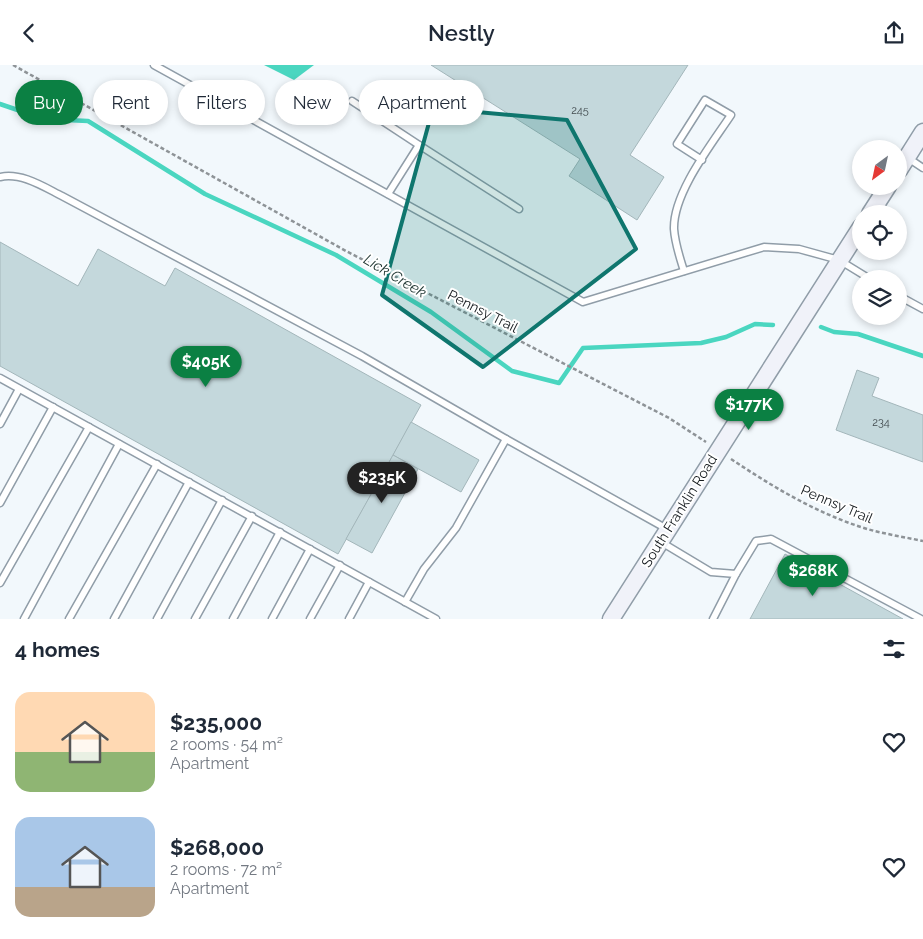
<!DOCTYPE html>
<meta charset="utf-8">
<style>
:root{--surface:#fff;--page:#f6f6f7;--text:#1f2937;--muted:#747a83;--accent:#0b8043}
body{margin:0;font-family:Raleway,sans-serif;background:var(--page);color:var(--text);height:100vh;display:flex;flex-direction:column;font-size:19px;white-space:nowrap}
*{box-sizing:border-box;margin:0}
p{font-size:16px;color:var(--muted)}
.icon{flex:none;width:28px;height:28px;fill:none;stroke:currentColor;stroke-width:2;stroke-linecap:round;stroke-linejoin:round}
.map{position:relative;height:554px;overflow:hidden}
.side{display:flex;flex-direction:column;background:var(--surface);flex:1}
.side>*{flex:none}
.hud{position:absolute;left:15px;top:15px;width:500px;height:45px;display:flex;gap:10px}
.needle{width:32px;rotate:213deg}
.tools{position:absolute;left:852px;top:75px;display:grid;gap:10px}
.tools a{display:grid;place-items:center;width:55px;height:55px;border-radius:50%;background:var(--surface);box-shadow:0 2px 8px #0003;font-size:25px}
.price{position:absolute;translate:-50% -42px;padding:0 11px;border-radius:18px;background:var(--accent);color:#fff;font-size:16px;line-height:32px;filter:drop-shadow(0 1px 2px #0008)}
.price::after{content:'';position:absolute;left:50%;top:30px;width:15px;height:11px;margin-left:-8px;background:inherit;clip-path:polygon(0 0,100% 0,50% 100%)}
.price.on{background:#222;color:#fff}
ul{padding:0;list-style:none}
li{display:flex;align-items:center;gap:15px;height:125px;padding:0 15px}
li span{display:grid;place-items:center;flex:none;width:140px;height:100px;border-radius:15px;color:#555}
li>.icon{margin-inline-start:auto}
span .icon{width:60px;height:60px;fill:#fffc;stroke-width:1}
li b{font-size:21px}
h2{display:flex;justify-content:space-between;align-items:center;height:60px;padding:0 15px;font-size:21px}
.tag{padding:0 18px;border-radius:22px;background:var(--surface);box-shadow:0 2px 8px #0003;font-size:18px;line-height:45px}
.tag.on{background:var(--accent);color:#fff}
header{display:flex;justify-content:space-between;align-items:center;height:65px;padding:0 15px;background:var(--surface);font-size:22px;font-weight:600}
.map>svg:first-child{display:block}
.water{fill:#4ad6c0}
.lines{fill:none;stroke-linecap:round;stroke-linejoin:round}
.stream{stroke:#4ad6c0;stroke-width:4.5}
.building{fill:#c4d8dc;stroke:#a3b6ba}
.lane-casing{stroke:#909da8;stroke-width:9}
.secondary-casing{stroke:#909da8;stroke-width:19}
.path{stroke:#8e9397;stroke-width:2.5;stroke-dasharray:4 2.5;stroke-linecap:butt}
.lane{stroke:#fff;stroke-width:6}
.secondary{stroke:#f0f2f9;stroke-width:16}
.marked{fill:#0f766e;fill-opacity:0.2;stroke:#0f766e;stroke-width:4;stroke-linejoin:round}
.labels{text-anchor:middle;stroke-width:4;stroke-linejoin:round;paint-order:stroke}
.number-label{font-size:11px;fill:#414a4e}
.street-label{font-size:14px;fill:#151a1e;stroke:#fff}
.water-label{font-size:15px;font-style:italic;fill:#1e3531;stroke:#fff}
</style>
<header><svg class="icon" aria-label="back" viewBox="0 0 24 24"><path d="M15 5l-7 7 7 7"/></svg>Nestly<svg class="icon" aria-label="share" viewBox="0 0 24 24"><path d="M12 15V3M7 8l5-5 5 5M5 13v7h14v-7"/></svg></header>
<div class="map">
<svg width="923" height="554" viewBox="0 0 923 554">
<rect width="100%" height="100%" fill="#f2f8fc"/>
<polygon class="water" points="264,0 314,0 294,15"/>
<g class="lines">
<g class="stream">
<polyline points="0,39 44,54 88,56 205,129 336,190 431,247 512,306 559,318 583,283 701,278 726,272 755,259 773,260"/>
<polyline points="821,262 834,267 858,269 923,291"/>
</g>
</g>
<g class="building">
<polygon points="431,0 688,0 630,90 664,112 637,155 569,111 580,94"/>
<polygon points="0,177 78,221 98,184 165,221 175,203 421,340 338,489 0,301"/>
<polygon points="857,305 879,313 872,331 923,350 923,397 836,365"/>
<polygon points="411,357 479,395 461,427 393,390"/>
<polygon points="393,390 418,404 372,488 346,474"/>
<polygon points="785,489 903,554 750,554"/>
</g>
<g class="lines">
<g class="lane-casing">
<g id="lane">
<polyline points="154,0 583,237 764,182 799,184 839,195 870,214"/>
<polyline points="352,36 419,80"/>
<polyline points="908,93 923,103"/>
<path d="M0,112C21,107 44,122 62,131L362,291L506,374"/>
<polyline points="388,129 419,80 519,144"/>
<path d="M684,206C680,193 675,179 674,164C673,128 711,80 731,50L705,35L677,79L702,95"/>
<polyline points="899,231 923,244"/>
<polyline points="0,313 436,554"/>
<polyline points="0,359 19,324"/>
<polyline points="0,438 53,342"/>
<polyline points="661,477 711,507 736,509 756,476 771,474 921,554"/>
<polyline points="0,518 89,362"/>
<polyline points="405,537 424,504 456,463 506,374 667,464"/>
<polyline points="24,554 119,379"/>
<polyline points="69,554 157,399"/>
<polyline points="114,554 189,417"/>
<polyline points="157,554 222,435"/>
<polyline points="195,554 252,451"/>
<polyline points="233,554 280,467"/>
<polyline points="272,554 310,484"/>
<polyline points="310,554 340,500"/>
<polyline points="349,554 369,517"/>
<polyline points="713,554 736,509"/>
</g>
</g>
<g class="secondary-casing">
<g id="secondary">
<polyline points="899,105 923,67"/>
<polyline points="870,149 888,121"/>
<polyline points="611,554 861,162"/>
</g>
</g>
<g class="path">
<polyline points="13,0 346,186 669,353 706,377"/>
<path d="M731,394C773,422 818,449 867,464C885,469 904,472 923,476"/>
</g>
<use href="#lane" class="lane"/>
<use href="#secondary" class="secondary"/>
</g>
<path class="marked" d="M433,43L567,55L636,184L483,302L382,230Z"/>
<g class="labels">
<g class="number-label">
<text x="580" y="49">245</text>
<text x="881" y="361">234</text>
</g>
<g class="street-label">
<text transform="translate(483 246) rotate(27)" y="5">Pennsy Trail</text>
<text transform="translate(837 439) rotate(23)" y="5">Pennsy Trail</text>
<text transform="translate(679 446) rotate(-58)" y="5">South Franklin Road</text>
</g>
<g class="water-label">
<text transform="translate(395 211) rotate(31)" y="5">Lick Creek</text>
</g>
</g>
</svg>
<div class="tools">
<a><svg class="needle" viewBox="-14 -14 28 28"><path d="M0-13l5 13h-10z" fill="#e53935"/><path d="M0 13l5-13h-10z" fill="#747a83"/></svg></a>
<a><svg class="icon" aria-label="locate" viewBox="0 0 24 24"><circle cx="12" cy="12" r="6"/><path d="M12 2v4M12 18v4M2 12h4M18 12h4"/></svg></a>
<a><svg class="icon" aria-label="layers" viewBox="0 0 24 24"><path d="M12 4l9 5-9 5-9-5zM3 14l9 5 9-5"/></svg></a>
</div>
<b class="price" style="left:206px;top:323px">$405K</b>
<b class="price" style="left:749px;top:366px">$177K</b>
<b class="price on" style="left:382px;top:439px">$235K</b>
<b class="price" style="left:813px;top:532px">$268K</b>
<div class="hud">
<a class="tag on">Buy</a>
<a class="tag">Rent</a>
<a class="tag">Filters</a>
<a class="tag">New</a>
<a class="tag">Apartment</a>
</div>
</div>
<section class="side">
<h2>4 homes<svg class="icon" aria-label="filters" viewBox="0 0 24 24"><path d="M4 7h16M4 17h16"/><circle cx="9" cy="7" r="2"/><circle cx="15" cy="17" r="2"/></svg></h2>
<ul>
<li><span style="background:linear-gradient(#ffd9b3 60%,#8fb573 0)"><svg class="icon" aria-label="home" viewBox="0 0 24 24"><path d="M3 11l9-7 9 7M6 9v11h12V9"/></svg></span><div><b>$235,000</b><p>2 rooms · 54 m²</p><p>Apartment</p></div><svg class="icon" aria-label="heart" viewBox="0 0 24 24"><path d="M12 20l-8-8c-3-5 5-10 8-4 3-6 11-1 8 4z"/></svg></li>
<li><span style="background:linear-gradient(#a9c7e8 70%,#b9a48a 0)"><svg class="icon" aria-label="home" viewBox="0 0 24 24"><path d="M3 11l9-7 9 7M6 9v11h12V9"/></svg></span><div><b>$268,000</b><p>2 rooms · 72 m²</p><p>Apartment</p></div><svg class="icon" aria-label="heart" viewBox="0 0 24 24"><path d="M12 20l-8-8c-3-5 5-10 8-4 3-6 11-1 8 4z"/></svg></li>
</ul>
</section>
